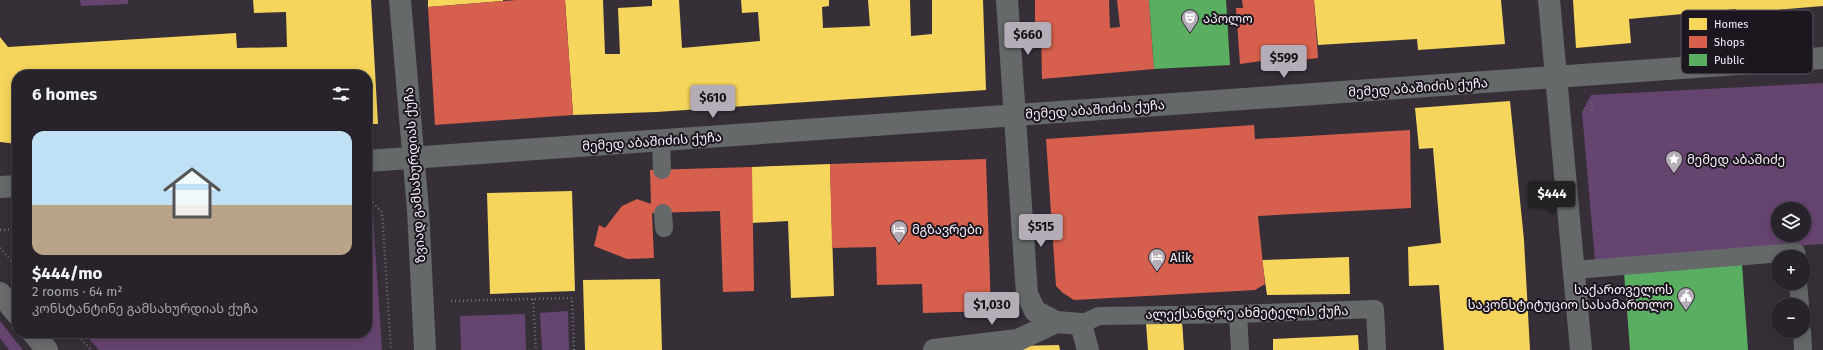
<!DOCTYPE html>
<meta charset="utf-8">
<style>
:root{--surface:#28232a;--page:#342f36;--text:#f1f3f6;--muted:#a5a4a8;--line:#444047;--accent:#b4acb6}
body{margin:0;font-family:"Fira Sans","Noto Sans Georgian",sans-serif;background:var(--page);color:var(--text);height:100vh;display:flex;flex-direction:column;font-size:15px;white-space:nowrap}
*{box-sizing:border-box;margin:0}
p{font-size:13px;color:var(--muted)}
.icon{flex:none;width:22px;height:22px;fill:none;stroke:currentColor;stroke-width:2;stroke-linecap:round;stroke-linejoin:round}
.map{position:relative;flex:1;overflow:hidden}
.details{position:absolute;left:12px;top:70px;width:360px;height:268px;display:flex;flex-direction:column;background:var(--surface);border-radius:16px;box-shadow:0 2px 10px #0003,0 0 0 1px var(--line)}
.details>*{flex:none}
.fabs{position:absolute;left:1771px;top:202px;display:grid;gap:8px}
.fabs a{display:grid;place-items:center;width:40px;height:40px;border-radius:50%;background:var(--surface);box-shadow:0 2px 10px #0003,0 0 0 1px var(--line);font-size:20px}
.price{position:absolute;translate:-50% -34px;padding:0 9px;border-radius:4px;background:var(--accent);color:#111;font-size:13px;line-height:26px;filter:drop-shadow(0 1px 2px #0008)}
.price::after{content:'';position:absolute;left:50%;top:24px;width:12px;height:9px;margin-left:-6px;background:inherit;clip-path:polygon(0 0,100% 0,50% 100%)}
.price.on{background:#222;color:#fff}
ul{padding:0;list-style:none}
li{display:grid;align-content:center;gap:8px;height:212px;padding:0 20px}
li span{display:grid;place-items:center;height:124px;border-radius:12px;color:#555}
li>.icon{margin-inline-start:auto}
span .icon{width:72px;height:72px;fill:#fffc;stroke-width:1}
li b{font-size:17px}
h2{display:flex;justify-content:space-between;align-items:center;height:48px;padding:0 20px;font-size:17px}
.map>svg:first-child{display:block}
.green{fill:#664470;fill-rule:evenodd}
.homes{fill:#f6d55c}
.shops{fill:#d6604d}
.public{fill:#5aae61}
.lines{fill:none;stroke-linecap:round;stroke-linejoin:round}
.path{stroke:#6f6f71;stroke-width:2.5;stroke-dasharray:1 3;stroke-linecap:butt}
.service{stroke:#666969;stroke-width:18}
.minor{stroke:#666969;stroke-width:22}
.secondary{stroke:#696b6c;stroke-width:22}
.labels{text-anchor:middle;stroke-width:4;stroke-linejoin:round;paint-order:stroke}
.poi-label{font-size:13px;fill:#f8effa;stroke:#1c161e;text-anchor:start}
.street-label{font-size:13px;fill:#f8effa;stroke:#1c161e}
.key{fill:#1c161e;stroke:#5e5760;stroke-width:1}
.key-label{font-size:11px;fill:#f8effa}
</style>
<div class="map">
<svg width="1823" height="350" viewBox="0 0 1823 350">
<rect width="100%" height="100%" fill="#362f38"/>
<g class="green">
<polygon points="80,0 128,0 128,4 81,6"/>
<path d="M1823,83V244L1595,260L1582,112L1591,95ZM1778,209H1804V235H1778Z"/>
<polygon points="367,202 372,202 382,350 99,350 84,333 367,333"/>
<polygon points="568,311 569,350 542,350 540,313"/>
<polygon points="525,314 526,350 461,350 460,316"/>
<polygon points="0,321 23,350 9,350 0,338"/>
</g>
<g class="homes">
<polygon points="253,0 371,0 378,124 367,124 367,75 17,75 17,144 0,142 0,37 8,47 236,33 237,48 287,47 286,12 254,13"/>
<polygon points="428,0 503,0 503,1 428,7"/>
<polygon points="565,0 603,0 605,54 620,54 618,8 652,6 652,0 679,0 682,48 760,41 758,12 742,13 741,0 829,0 829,6 822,7 823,28 870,26 868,0 910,0 911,36 932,34 932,0 983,0 986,90 656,112 573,115"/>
<polygon points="1314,0 1501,0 1505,44 1418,50 1417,39 1318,45"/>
<polygon points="1573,0 1823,0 1823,6 1776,10 1776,22 1738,25 1736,9 1629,19 1631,43 1576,48"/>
<polygon points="1510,101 1524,240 1530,350 1444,350 1439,285 1409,286 1408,247 1441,243 1433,148 1419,149 1415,108"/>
<polygon points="830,164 834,296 791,298 788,221 752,223 752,167"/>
<polygon points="572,191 575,291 490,294 487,193"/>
<polygon points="1349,257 1350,294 1267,295 1262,260"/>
<polygon points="660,279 662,350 585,350 583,280"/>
<polygon points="1182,320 1184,350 1148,350 1146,323"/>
<polygon points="1358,335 1359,350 1273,350 1273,339"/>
<polygon points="1059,345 1060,350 981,350 981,347"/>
</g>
<g class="shops">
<polygon points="516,0 565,0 573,115 435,125 428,7"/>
<polygon points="1035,0 1109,0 1110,28 1120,27 1117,0 1149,0 1154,69 1042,79 1041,33 1035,33"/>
<polygon points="1242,0 1314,0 1318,58 1275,63 1275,59 1240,64 1236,8 1243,8"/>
<polygon points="1254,125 1255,139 1410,130 1411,208 1258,216 1265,284 1255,290 1074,300 1063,293 1056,286 1046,139"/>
<polygon points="986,159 991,311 923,313 922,284 877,285 876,247 832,248 830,164"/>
<polygon points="752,167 754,291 723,292 720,211 652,213 654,258 627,259 594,246 599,225 605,228 622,206 637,199 651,204 650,170"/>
</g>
<g class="public">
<polygon points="1149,0 1226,0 1230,65 1154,69"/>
<polygon points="1742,264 1748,350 1630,350 1624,272"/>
</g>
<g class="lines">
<g class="path">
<polyline points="1591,102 1592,112"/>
<polyline points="367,197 382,212 391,350"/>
<polyline points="0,230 17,229"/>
<polyline points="0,248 17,267"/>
<polyline points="533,299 536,350"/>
<polyline points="451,301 572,298 574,350"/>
<polyline points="76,333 91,350"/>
</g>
<g class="service">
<polyline points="661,140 662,170"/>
<polyline points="663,213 664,228"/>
<polyline points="1574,270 1796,252 1797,257"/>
<polyline points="1798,283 1800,305"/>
<polyline points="1238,314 1240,350"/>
<polyline points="1081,324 1099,316 1238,314 1375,309 1377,350"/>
<polyline points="1802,331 1803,350"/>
</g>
<g class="minor">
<polyline points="400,0 418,210 425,350"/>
<polyline points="1007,0 1027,294 1035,311 1056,322 1081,324 1088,350"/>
<polyline points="1549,0 1581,350"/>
<polyline points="367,161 1823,58"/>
<polyline points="0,187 17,186"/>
<polyline points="934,350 1018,340 1056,322"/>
</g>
<g class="secondary">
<polyline points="0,293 17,314"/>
<polyline points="33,333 47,350"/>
</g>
</g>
<defs>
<g id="theatre-pin" transform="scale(0.9)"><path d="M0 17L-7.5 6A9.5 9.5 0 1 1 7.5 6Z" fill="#b4acb6" stroke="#1c161e"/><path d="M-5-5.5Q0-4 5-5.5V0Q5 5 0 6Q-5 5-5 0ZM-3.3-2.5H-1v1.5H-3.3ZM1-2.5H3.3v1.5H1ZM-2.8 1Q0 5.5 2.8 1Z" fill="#fff"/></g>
<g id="sight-pin" transform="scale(0.9)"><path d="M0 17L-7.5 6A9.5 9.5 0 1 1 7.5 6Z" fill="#b4acb6" stroke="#1c161e"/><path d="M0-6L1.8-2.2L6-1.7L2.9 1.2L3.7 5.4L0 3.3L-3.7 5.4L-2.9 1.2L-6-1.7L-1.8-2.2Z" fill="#fff"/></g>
<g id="hotel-pin" transform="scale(0.9)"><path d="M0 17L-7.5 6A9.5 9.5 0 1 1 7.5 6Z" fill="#b4acb6" stroke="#1c161e"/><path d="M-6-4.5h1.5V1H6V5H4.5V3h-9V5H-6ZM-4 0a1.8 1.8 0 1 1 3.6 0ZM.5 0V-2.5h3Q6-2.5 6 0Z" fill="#fff"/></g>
<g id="civic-pin" transform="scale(0.9)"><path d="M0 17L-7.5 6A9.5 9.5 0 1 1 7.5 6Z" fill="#b4acb6" stroke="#1c161e"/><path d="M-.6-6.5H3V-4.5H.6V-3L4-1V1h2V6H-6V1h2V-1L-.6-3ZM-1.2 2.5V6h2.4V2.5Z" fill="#fff"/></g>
</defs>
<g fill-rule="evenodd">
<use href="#theatre-pin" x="1190" y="18"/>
<use href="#sight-pin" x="1674" y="159"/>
<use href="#hotel-pin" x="899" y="229"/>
<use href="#hotel-pin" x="1157" y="257"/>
<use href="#civic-pin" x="1686" y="296"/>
</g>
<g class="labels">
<g class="poi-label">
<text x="1203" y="23">აპოლო</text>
<text x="1687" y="164">მემედ აბაშიძე</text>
<text x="912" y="234">მგზავრები</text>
<text x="1170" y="262">Alik</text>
<text x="1673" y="294" text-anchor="end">საქართველოს<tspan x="1673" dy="15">საკონსტიტუციო სასამართლო</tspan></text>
</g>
<g class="street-label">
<text transform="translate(1418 87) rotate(-4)" y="5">მემედ აბაშიძის ქუჩა</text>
<text transform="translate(1095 109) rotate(-4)" y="5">მემედ აბაშიძის ქუჩა</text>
<text transform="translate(652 141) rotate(-4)" y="5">მემედ აბაშიძის ქუჩა</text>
<text transform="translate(414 175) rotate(-94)" y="5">ზვიად გამსახურდიას ქუჩა</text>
<text transform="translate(1247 312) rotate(-1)" y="5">ალექსანდრე ახმეტელის ქუჩა</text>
</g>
</g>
<rect x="1681" y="10" width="132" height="64" rx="6" class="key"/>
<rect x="1689" y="18" width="18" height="12" fill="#f6d55c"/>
<rect x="1689" y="36" width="18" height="12" fill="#d6604d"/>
<rect x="1689" y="54" width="18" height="12" fill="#5aae61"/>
<g class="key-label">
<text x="1714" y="28">Homes</text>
<text x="1714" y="46">Shops</text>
<text x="1714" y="64">Public</text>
</g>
</svg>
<div class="fabs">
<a><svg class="icon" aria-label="layers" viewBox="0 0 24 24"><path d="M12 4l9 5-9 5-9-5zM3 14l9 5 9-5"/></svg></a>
<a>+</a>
<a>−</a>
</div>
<b class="price" style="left:1028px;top:56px">$660</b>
<b class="price" style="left:1284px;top:79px">$599</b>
<b class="price" style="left:713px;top:119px">$610</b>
<b class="price on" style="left:1552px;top:215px">$444</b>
<b class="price" style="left:1041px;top:248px">$515</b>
<b class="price" style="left:992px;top:326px">$1,030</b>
<section class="details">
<h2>6 homes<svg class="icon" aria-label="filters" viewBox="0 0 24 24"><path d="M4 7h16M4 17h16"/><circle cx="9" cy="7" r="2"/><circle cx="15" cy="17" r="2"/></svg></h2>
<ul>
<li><span style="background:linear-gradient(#bfe0f5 60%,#b9a48a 0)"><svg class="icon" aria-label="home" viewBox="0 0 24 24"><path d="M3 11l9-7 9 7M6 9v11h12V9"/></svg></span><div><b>$444/mo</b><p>2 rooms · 64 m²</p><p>კონსტანტინე გამსახურდიას ქუჩა</p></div></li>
</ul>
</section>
</div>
